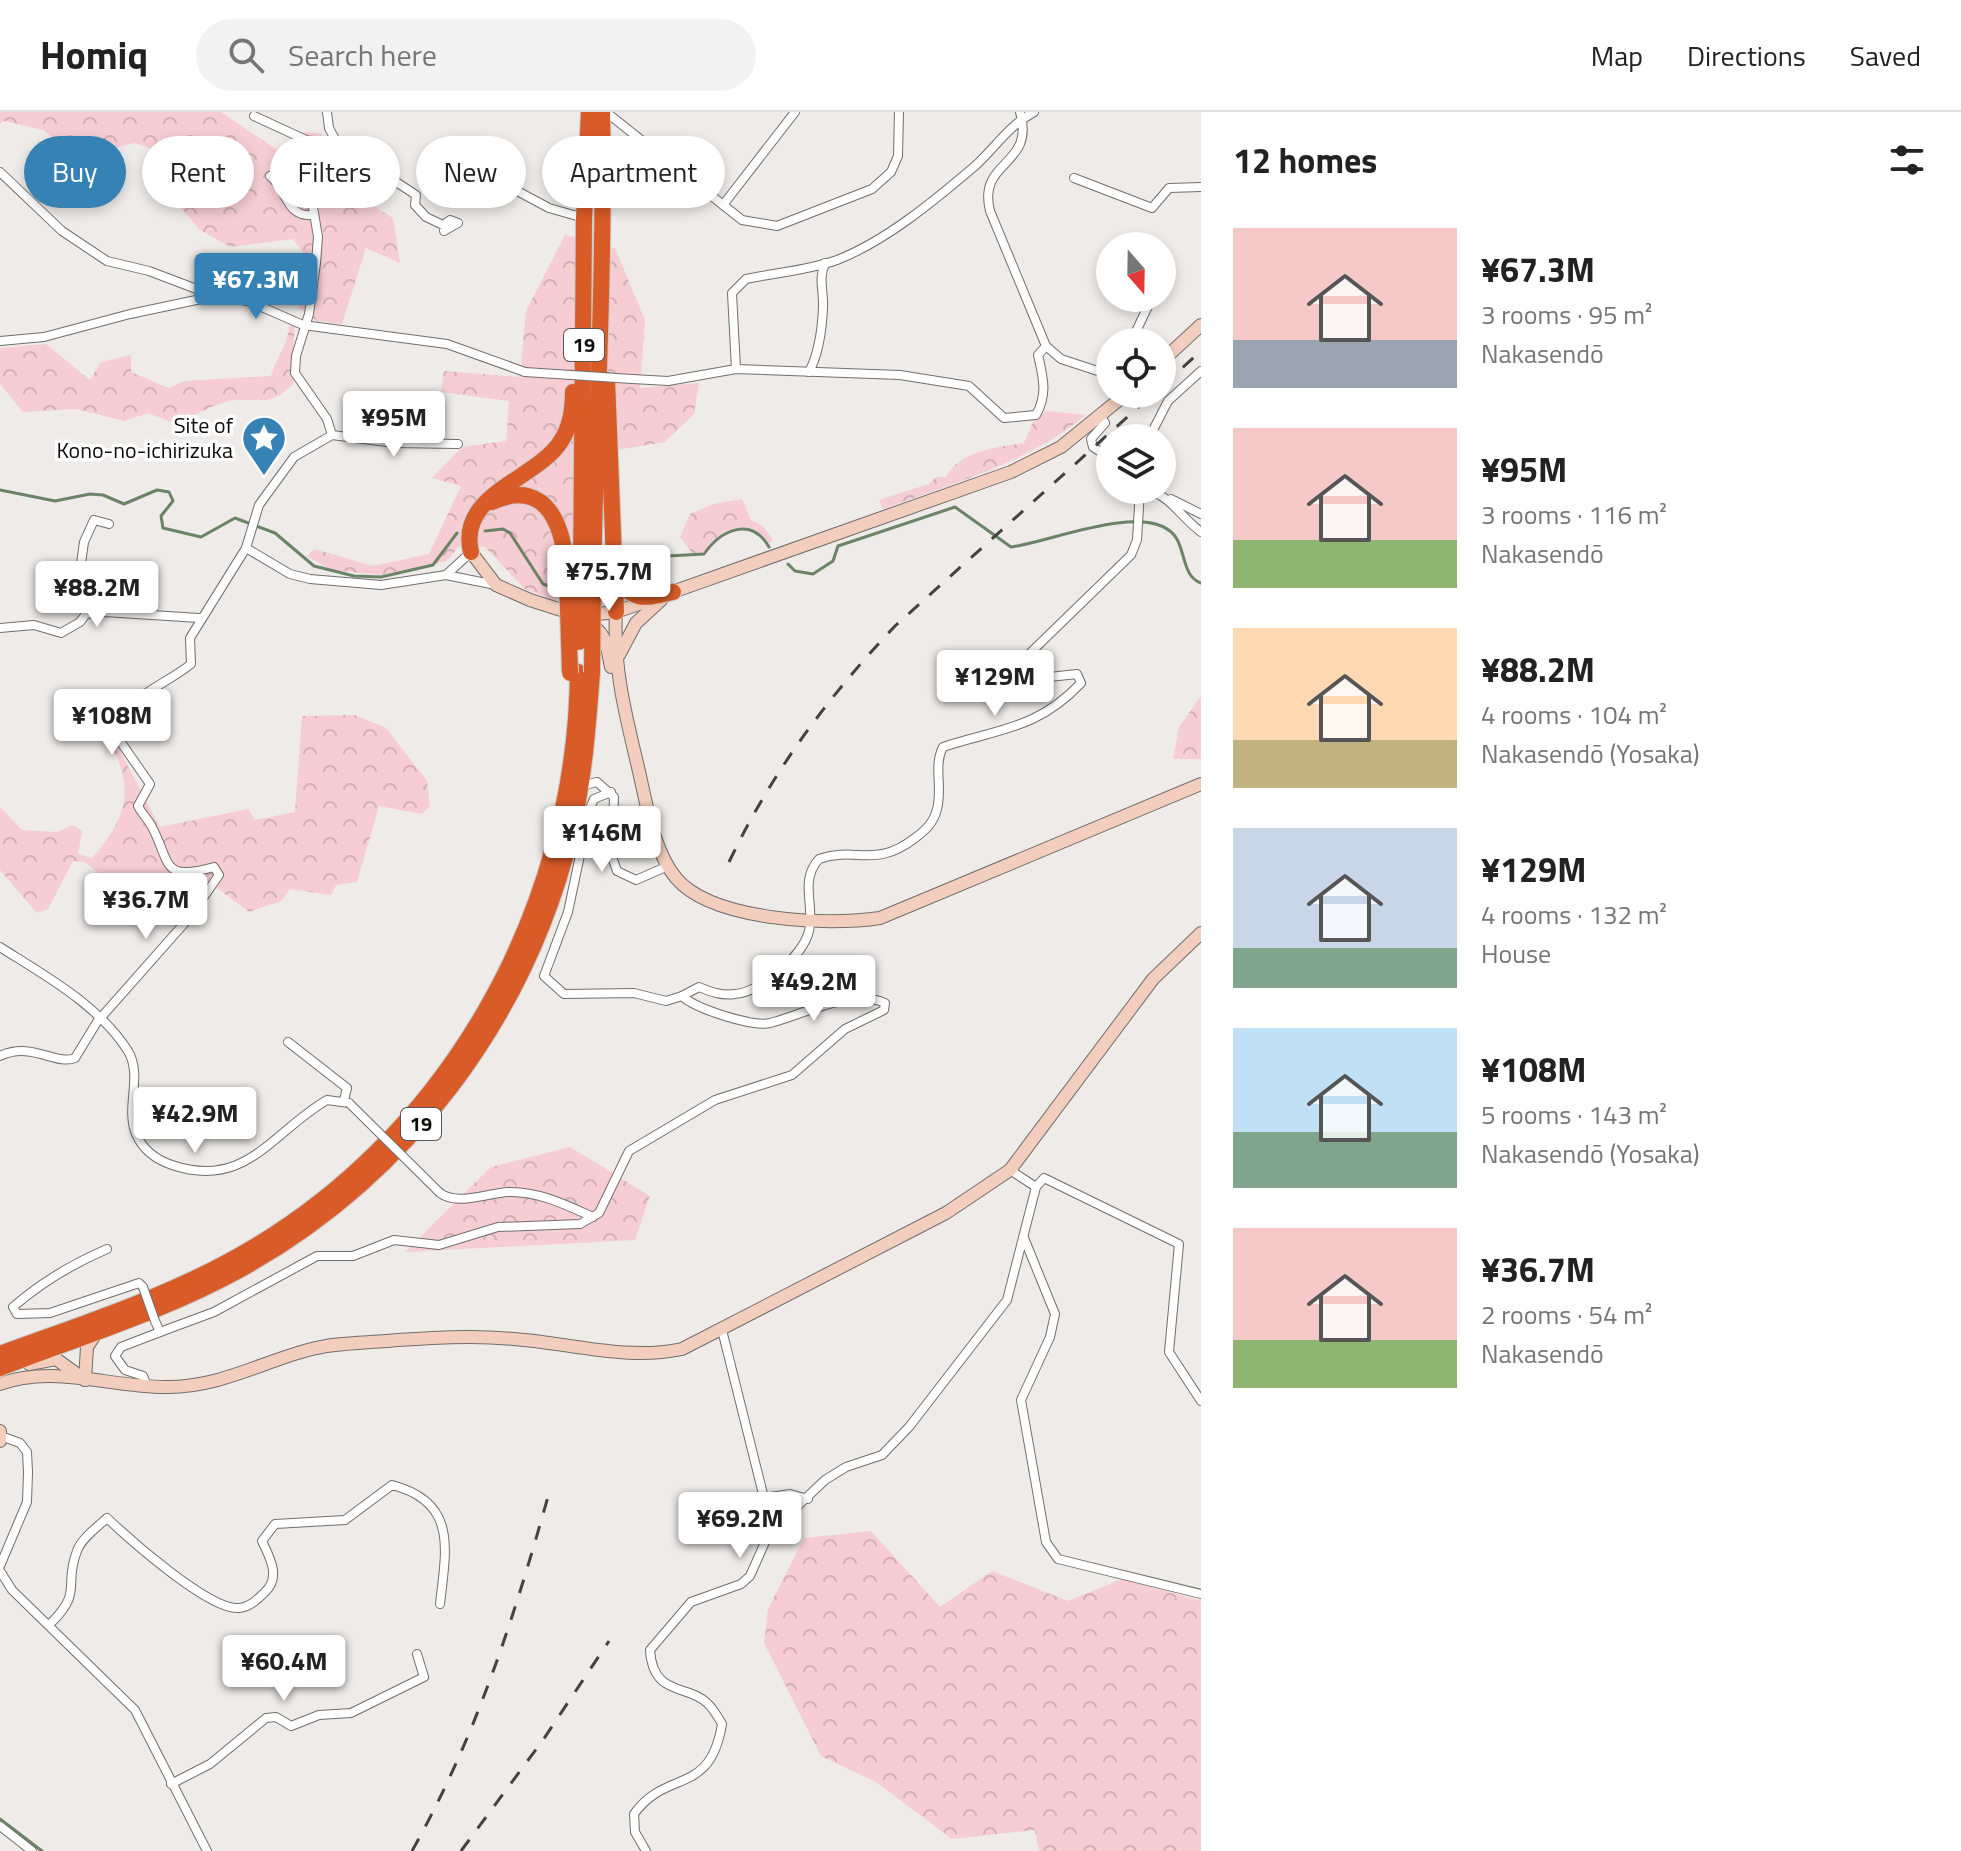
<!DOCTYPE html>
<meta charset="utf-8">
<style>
:root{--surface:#fff;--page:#f2f2f2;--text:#222;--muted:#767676;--line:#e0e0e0;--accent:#3682b5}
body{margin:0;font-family:"Titillium Web",sans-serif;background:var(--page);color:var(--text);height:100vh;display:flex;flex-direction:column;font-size:30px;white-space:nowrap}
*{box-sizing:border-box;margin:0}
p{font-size:26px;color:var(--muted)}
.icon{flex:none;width:44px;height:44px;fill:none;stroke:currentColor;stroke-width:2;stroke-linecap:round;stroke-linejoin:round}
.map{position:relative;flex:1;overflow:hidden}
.details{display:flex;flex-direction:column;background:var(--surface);width:760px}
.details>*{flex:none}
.hud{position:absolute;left:24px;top:24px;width:760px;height:72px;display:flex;gap:16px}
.needle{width:52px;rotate:160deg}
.buttons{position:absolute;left:1096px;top:120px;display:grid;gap:16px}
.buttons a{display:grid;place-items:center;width:80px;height:80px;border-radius:50%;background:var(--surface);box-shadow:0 4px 12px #0003;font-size:40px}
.price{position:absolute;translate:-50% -68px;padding:0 18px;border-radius:8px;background:#fff;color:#222;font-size:26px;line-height:52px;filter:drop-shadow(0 2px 4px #0008)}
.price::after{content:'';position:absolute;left:50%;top:48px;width:24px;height:18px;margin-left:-12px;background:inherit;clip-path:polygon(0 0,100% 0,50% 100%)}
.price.current{background:var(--accent);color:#fff}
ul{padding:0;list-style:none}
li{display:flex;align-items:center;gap:24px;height:200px;padding:0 32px}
li span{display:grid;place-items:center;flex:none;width:224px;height:160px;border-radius:0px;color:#555}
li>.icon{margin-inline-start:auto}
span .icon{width:96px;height:96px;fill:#fffc;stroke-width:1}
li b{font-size:34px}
h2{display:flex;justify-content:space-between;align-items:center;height:96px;padding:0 32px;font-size:34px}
.chip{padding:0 28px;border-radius:36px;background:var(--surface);box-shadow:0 4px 12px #0003;font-size:28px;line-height:72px}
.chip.current{background:var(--accent);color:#fff}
header{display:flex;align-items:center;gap:48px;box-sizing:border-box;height:112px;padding:0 40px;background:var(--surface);border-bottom:2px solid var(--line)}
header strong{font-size:38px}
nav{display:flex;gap:44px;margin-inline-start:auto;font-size:28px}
.search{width:560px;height:72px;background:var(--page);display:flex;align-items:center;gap:20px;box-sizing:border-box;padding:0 28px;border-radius:44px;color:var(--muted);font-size:30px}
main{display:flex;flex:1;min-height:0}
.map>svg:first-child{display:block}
.forest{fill:url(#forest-crowns)}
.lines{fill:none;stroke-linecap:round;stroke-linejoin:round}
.stream{stroke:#6b8366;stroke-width:3}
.street-casing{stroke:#716f6c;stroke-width:10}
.secondary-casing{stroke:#716f6c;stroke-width:14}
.highway-casing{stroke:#cacaca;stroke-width:18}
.street{stroke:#fff;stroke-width:8}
.secondary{stroke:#f3cebe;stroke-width:12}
.highway{stroke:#d85b28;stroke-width:16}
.rail{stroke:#434240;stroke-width:3;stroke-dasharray:14 14;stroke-linecap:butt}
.street-bridge-casing{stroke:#716f6c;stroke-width:10;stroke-linecap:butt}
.highway-bridge-casing{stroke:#cacaca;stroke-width:18;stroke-linecap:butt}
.street-bridge{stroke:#fff;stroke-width:8}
.highway-bridge{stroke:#d85b28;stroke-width:16}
.labels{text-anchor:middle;stroke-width:7;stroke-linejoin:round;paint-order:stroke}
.shield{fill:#fff;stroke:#565655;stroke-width:2}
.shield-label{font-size:20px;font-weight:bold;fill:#0e0d0c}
.poi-label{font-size:22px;fill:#0e0d0c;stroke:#fff;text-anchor:end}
</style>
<header>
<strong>Homiq</strong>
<div class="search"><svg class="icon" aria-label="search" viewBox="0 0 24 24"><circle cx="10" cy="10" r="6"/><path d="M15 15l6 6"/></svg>Search here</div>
<nav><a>Map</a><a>Directions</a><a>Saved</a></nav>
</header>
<main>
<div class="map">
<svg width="1201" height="1739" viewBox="0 0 1201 1739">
<defs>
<pattern id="forest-crowns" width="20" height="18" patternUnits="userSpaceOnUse" patternTransform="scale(2)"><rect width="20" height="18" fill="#f6cdd3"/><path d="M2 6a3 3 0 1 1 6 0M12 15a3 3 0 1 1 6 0" fill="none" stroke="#d2afb4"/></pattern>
</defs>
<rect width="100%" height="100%" fill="#eeebe8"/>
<g class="forest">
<polygon points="0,0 221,0 283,42 306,20 322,22 324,64 393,106 400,151 366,136 342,212 317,209 299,196 308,147 293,127 230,135 200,118 165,77 157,38 134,31 101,40 62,32 43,18 4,9 0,11"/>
<polygon points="565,123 615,136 645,208 640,276 699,271 694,302 665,330 574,345 573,426 557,430 557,489 525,477 485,435 459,434 447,449 381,463 331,458 307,444 314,437 373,454 429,442 461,374 432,366 462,335 506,329 509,289 441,280 444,259 520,265 526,199"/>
<path d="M289,213L295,214L291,256L294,271C270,295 265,286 236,288C218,289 194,304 176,312L148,301L124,309L76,297L23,300L0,272V236L46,232L90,268L101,250L131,243V260L169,276L184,269L271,264C276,246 289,231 289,213Z"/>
<path d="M1046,299L1086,303C1028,351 953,371 883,397L879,388L929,372L936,365H946C960,338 998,335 1024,331L1033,310Z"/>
<path d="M742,387L751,408L763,414L773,428L769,431C750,402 718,418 703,441H692L680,425L690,402L713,392Z"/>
<polygon points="1201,584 1201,647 1173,647 1179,615"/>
<path d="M355,603L386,616L427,669L430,694L422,702L379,694L357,770L336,773L331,783L290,777L281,789L249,800L209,770L186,789L147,766L108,769L85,750L73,749L48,797L37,801L0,758V695L22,718L57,720L73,713L82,719L78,742L92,746C130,703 135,674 106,623L112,624L160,715L248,697L255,708L295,700L302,604Z"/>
<polygon points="570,1035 650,1084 635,1128 405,1140 491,1055"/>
<polygon points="871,1419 940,1495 992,1459 1068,1489 1122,1467 1201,1489 1201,1739 1039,1739 1035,1718 952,1727 876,1670 821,1644 764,1531 768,1497 804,1426"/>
</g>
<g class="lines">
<g class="stream">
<polyline points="0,378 55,389 90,382 103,383 124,392 157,378 169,380 173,389 161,404 163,416 201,425 235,406 275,421 314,454 354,464 381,465 433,453 457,421"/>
<polyline points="485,419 503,417 510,421 543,472 563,479"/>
<path d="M788,452L795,459L813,462L833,449L838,434L955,395L1011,435C1049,430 1137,393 1170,419C1187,432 1180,464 1201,471"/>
<path d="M632,453L650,445L704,442C720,419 751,403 769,435"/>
<polyline points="0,1707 42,1739"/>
</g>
<g class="street-casing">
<g id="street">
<polyline points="606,0 742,108 777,114 872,77 891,60 898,44 899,0"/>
<path d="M1020,0C1036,55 977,47 990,99L1046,234L1061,247L1110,263"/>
<polyline points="254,4 345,46"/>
<polyline points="342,39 358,45 416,83 415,93 426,105 443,113 450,108 458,111 444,119"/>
<polyline points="444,47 474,69 506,73 549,96 584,106"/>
<polyline points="0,60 62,119 107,149 149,159 215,184 248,189 303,213 447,232 525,260"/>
<path d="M270,64C288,78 285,106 314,103"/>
<polyline points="1074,66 1152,96 1169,76 1201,75"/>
<polyline points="723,93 795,0"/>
<polyline points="0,229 44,225 130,202 215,184"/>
<polyline points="1131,230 1150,190"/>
<path d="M736,257L732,181L746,167C775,161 809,158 837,148C886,129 935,88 975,54C996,35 1008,14 1034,0"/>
<path d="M809,260C819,241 822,218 823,196C824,179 818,168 825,151"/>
<path d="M632,267L668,269L736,257L900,263L969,274L1004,306L1036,303C1048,282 1043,265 1038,243L1046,234"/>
<polyline points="1101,305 1105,311 1091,327 1093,335 1110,346"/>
<polyline points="332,323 395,331 458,332"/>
<polyline points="1149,326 1168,289 1201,259"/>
<path d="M1149,378C1172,386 1181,405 1201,420"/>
<polyline points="1171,387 1201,402"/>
<polyline points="246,436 290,462 310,467 381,473 446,463 471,440"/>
<polyline points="446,463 496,473"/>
<polyline points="86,502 92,489 79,466 84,430 94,408 109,412"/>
<polyline points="0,516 34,513 61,521 80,510 86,502 105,500 199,506"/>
<polyline points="581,674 597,670 614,685 612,745 617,759 636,768 668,754"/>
<polyline points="611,680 594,687 590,696 568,800 544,864 564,882 634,881 666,889 682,884"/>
<path d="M0,835C44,863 99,893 128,939C143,964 125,995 136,1022C143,1038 157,1048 172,1053C246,1078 272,1020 327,988L349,991"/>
<polyline points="288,930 347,976 344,988"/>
<path d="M0,944C32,929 56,954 75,946L97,910L189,806L219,763L214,755C161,770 171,751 152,715C148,707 142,702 138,694L150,672L120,629L115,615C127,585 168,571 191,552L190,526L246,436L259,393L294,345L332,323L327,307L295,261L296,244L309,202L316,151L318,125L312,89L320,81L344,70L345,46L329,16L327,0"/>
<polyline points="1036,1075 1044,1066 1179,1132 1169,1240 1201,1289"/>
<path d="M440,1081C457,1094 488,1081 508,1080C538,1079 566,1093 593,1105"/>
<polyline points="1024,1126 1055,1202 1050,1225 1021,1288 1046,1430 1058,1447 1201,1482"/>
<path d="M107,1137C72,1152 43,1169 13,1195L17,1202L50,1201L139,1171L143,1175"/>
<polyline points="722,1218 764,1386 790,1382 808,1387"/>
<path d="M160,1220L214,1200L317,1144H353L394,1128L439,1133L498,1115L580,1112L599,1101L629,1039L715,988L792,963L845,917L884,898L885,891C852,876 802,903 770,911C752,915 696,897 682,884L699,875C711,880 722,884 735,882C761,880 803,844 809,819C815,793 799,769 819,747C857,734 875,757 915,726C926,718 934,710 937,697C943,676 933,654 943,635C998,617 1038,617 1081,571L1077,562L1022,568L1013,563L1025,546L1131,443L1137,428L1140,378"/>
<polyline points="147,1274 143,1264 125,1258 115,1244 121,1235 160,1220 155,1209"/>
<polyline points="0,1454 27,1390 28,1360 27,1340 20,1331 1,1324"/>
<polyline points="0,1459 12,1478 135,1598 207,1739"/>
<path d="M50,1512C84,1479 63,1474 77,1439C81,1427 97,1415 107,1406C129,1427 210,1499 239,1496C250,1495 258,1487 265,1480C281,1465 270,1446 262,1429L275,1412L345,1408L392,1373C458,1390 446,1438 440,1492"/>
<polyline points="171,1672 210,1652 266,1606 276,1605 291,1614 319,1603 351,1601 424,1565 417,1542"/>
<polyline points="0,1714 32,1739"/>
<path d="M646,1739L635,1720L634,1702C667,1656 710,1685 722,1612C718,1605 713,1596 707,1591C688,1572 653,1585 650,1538L691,1490L741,1472L750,1464L769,1421L825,1368L846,1355L882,1343L909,1315L1007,1188L1036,1075L1010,1058"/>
</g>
</g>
<g class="secondary-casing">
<g id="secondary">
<polyline points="1162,249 1201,213"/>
<polyline points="471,440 496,473 530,488 580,504 616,500 1011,360 1061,335 1126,282"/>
<path d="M616,500C613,553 625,601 637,651C646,687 652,737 676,766C712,809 828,814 880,806L1201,672"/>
<path d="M587,512C607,518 607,537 611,555"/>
<polyline points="619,543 636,511 661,488"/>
<polyline points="29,1252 56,1247 85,1268"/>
<polyline points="85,1268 87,1235 97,1220"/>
<path d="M0,1272C53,1252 113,1276 168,1275C219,1275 260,1251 308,1238C332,1231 361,1231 386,1229C429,1226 471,1223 514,1227C570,1231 626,1249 682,1237L946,1101L1010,1058L1153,867L1201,821"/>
<polyline points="0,1319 0,1329"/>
</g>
</g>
<g class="highway-casing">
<g id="highway">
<polyline points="607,268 616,500"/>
<path d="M492,390C551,363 565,421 567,466"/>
<path d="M471,440C457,381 537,368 561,329C571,314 573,297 573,280"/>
<path d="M593,466C596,310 605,155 602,0"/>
<path d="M620,466C631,492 650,485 673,480"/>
<polyline points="581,467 584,106 589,0"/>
<path d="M0,1242C79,1213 161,1187 235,1146C446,1030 576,800 578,560"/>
<path d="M0,1256C80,1225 165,1199 241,1157C407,1065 526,906 571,722C584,668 588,614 592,560"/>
</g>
</g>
<use href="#street" class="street"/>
<use href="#secondary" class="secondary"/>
<use href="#highway" class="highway"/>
<g class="rail">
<polyline points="1162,274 1201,239"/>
<path d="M729,750C772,660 827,586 895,514L1153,282"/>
<path d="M412,1739C476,1625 514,1506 549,1381"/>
<polyline points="461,1739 543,1628 609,1529"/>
</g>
<g class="street-bridge-casing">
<g id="street-bridge">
<polyline points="525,260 632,267"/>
<polyline points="349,991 440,1081"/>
<polyline points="143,1175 155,1209"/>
</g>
</g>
<g class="highway-bridge-casing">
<g id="highway-bridge">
<polyline points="567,466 570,561"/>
<polyline points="579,530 581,467"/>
<polyline points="592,560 593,466"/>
</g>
</g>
<use href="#street-bridge" class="street-bridge"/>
<use href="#highway-bridge" class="highway-bridge"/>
</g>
<defs>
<g id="sight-pin" transform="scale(2.3)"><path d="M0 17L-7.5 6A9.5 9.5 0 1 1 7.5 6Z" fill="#3682b5" stroke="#fff"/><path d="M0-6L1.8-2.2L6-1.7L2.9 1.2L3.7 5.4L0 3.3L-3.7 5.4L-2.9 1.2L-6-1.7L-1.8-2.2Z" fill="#fff"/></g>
</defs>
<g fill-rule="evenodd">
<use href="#sight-pin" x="264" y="326"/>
</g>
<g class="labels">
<g class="shield">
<rect x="564" y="217" width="40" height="32" rx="6"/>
<rect x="401" y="996" width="40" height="32" rx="6"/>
</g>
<g class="shield-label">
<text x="584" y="240">19</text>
<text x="421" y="1019">19</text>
</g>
<g class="poi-label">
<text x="233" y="321">Site of<tspan x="233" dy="25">Kono-no-ichirizuka</tspan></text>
</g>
</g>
</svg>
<div class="buttons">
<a><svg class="needle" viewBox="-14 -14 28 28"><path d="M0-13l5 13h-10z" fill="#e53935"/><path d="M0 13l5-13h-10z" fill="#767676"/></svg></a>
<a><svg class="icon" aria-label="locate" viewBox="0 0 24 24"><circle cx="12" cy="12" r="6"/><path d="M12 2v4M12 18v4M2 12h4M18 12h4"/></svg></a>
<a><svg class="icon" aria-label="layers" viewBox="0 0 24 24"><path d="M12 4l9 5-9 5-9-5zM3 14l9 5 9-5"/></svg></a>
</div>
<b class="price current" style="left:256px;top:209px">¥67.3M</b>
<b class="price" style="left:394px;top:347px">¥95M</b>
<b class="price" style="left:609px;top:501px">¥75.7M</b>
<b class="price" style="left:97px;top:517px">¥88.2M</b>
<b class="price" style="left:995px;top:606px">¥129M</b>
<b class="price" style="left:112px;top:645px">¥108M</b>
<b class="price" style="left:602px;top:762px">¥146M</b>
<b class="price" style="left:146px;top:829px">¥36.7M</b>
<b class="price" style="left:814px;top:911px">¥49.2M</b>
<b class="price" style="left:195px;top:1043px">¥42.9M</b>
<b class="price" style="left:740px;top:1448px">¥69.2M</b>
<b class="price" style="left:284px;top:1591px">¥60.4M</b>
<div class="hud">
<a class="chip current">Buy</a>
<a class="chip">Rent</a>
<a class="chip">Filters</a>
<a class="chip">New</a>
<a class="chip">Apartment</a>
</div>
</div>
<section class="details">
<h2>12 homes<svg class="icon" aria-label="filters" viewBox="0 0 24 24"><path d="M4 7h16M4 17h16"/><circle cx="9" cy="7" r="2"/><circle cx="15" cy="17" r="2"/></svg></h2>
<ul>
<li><span style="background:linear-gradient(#f6c9c9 70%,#9aa5b1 0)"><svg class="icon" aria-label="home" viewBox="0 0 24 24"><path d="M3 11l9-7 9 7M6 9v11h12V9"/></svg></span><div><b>¥67.3M</b><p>3 rooms · 95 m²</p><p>Nakasendō</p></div></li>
<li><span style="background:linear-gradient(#f6c9c9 70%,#8fb573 0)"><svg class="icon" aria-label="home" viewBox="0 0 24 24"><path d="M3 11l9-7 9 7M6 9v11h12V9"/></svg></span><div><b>¥95M</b><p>3 rooms · 116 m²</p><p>Nakasendō</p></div></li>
<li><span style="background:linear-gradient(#ffd9b3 70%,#c2b280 0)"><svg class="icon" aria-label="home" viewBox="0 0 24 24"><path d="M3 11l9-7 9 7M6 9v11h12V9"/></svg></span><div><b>¥88.2M</b><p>4 rooms · 104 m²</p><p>Nakasendō (Yosaka)</p></div></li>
<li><span style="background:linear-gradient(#c9d6e8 75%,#7fa58c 0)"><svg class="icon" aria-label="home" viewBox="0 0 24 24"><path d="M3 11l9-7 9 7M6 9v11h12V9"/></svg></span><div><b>¥129M</b><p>4 rooms · 132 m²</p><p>House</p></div></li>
<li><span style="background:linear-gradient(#bfe0f5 65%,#7fa58c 0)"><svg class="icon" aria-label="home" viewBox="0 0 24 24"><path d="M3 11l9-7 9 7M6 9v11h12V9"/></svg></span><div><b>¥108M</b><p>5 rooms · 143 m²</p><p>Nakasendō (Yosaka)</p></div></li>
<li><span style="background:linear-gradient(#f6c9c9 70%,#8fb573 0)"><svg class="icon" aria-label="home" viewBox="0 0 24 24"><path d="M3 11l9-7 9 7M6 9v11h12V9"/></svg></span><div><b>¥36.7M</b><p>2 rooms · 54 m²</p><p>Nakasendō</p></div></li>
</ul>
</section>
</main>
